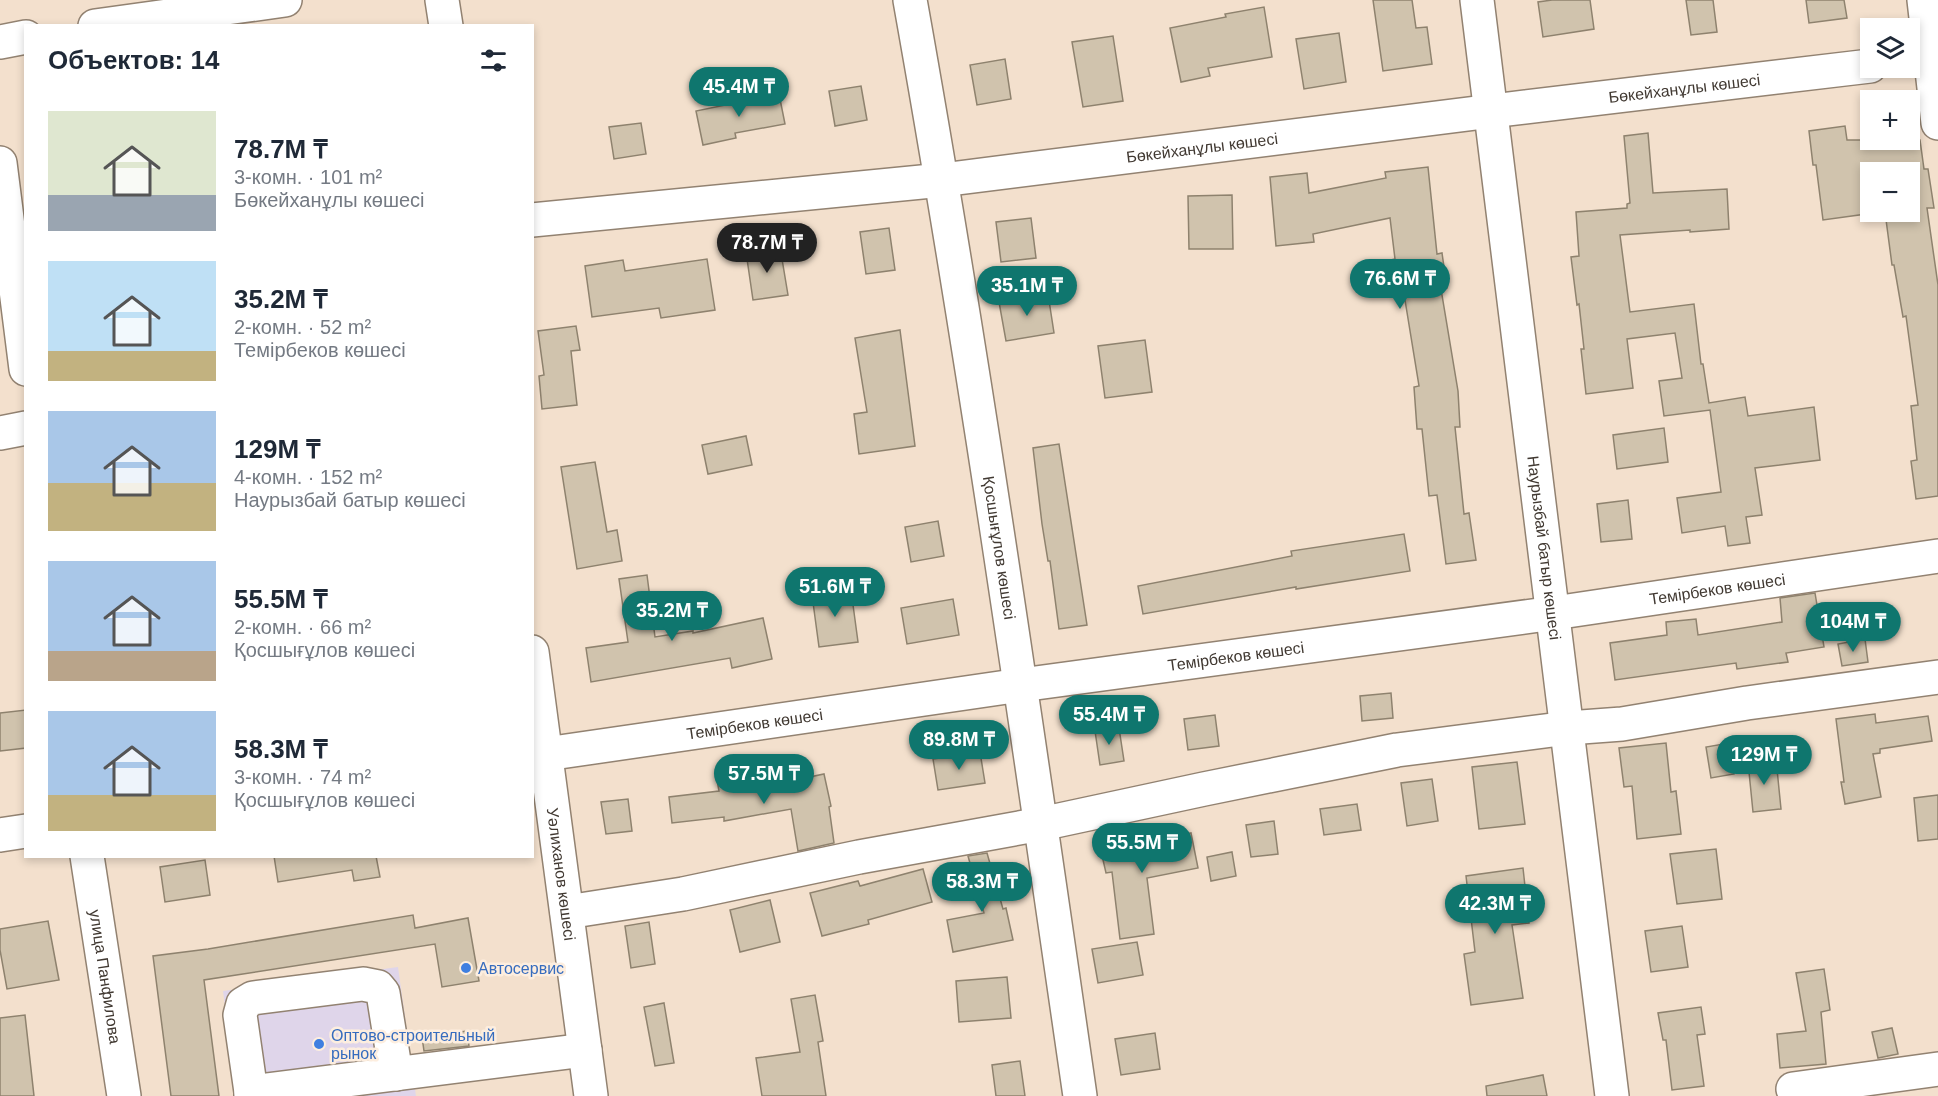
<!DOCTYPE html>
<html lang="ru">
<meta charset="utf-8">
<style>
:root{--surface:#fff;--page:#f6f6f7;--text:#1f2937;--muted:#747a83;--accent:#0f766e}
body{margin:0;font-family:Helvetica,sans-serif;background:var(--page);color:var(--text);height:100vh;display:flex;flex-direction:column;font-size:22px;white-space:nowrap}
*{box-sizing:border-box;margin:0}
p{font-size:20px;color:var(--muted)}
.icon{flex:none;width:33px;height:33px;fill:none;stroke:currentColor;stroke-width:2;stroke-linecap:round;stroke-linejoin:round}
.map{position:relative;flex:1;overflow:hidden}
.side{position:absolute;left:24px;top:24px;width:510px;height:834px;display:flex;flex-direction:column;background:var(--surface);border-radius:0px;box-shadow:0 3px 9px #0003}
.side>*{flex:none}
.tools{position:absolute;left:1860px;top:18px;display:grid;gap:12px}
.tools a{display:grid;place-items:center;width:60px;height:60px;border-radius:0px;background:var(--surface);box-shadow:0 3px 9px #0003;font-size:30px}
.price{position:absolute;translate:-50% -51px;padding:0 14px;border-radius:21px;background:var(--accent);color:#fff;font-size:20px;line-height:39px;filter:drop-shadow(0 2px 3px #0008)}
.price::after{content:'';position:absolute;left:50%;top:36px;width:18px;height:14px;margin-left:-9px;background:inherit;clip-path:polygon(0 0,100% 0,50% 100%)}
.price.active{background:#222;color:#fff}
ul{padding:0;list-style:none}
li{display:flex;align-items:center;gap:18px;height:150px;padding:0 24px}
li span{display:grid;place-items:center;flex:none;width:168px;height:120px;border-radius:0px;color:#555}
li>.icon{margin-inline-start:auto}
span .icon{width:72px;height:72px;fill:#fffc;stroke-width:1}
li b{font-size:26px}
h2{display:flex;justify-content:space-between;align-items:center;height:72px;padding:0 24px;font-size:26px}
.map>svg:first-child{display:block}
.commercial{fill:#dfd5ea}
.building{fill:#d0c3ad;stroke:#8e826e;stroke-width:1.5}
.lines{fill:none;stroke-linecap:round;stroke-linejoin:round}
.minor-casing{stroke:#928271;stroke-width:36}
.major-casing{stroke:#928271;stroke-width:36}
.minor{stroke:#fff;stroke-width:33}
.major{stroke:#fff;stroke-width:33}
.shop-dot{fill:#3f7fe0;stroke:#fdeedf;stroke-width:2}
.labels{text-anchor:middle;stroke-width:5;stroke-linejoin:round;paint-order:stroke}
.street-label{font-size:16px;fill:#413932;stroke:#fdeedf}
.shop-label{font-size:16px;fill:#366cbe;stroke:#fdeedf;text-anchor:start}
</style>
<div class="map">
<svg width="1938" height="1096" viewBox="0 0 1938 1096">
<rect width="100%" height="100%" fill="#f3e0cd"/>
<polygon class="commercial" points="398,967 416,1096 237,1096 223,991"/>
<g class="building">
<polygon points="1373,0 1412,0 1416,28 1427,27 1432,64 1383,71"/>
<polygon points="1552,0 1590,0 1594,29 1543,37 1538,2"/>
<polygon points="1686,0 1713,0 1717,32 1691,35"/>
<polygon points="1806,0 1844,0 1847,18 1809,23"/>
<polygon points="1264,7 1272,57 1208,68 1210,76 1181,82 1170,28 1226,17 1225,14"/>
<polygon points="1339,33 1346,82 1304,89 1296,39"/>
<polygon points="1113,36 1123,101 1083,107 1072,42"/>
<polygon points="1005,59 1011,99 977,105 970,65"/>
<polygon points="861,86 867,120 835,126 829,91"/>
<polygon points="779,94 785,124 735,133 736,138 703,145 696,111"/>
<polygon points="641,123 646,154 614,159 609,127"/>
<polygon points="1845,126 1847,140 1920,140 1924,169 1928,169 1934,208 1927,208 1938,285 1938,496 1916,499 1911,461 1917,460 1911,406 1918,405 1906,316 1903,317 1894,265 1892,265 1885,212 1910,212 1910,172 1861,172 1866,214 1823,220 1816,165 1813,165 1809,131"/>
<polygon points="1648,133 1653,193 1727,189 1729,229 1690,232 1690,230 1620,235 1630,312 1694,304 1701,364 1703,364 1709,403 1745,397 1748,416 1814,407 1820,460 1755,468 1762,515 1746,517 1750,543 1728,546 1725,526 1682,533 1677,498 1721,492 1710,410 1664,416 1659,381 1682,378 1675,333 1627,339 1633,388 1586,394 1581,349 1584,349 1579,304 1577,305 1571,257 1579,256 1576,212 1627,208 1627,204 1630,203 1624,136"/>
<polygon points="1428,167 1437,254 1442,253 1447,288 1441,289 1458,391 1460,427 1455,427 1464,514 1469,513 1476,560 1446,564 1437,495 1429,496 1422,429 1417,429 1414,387 1419,386 1404,294 1390,296 1386,261 1395,259 1390,218 1313,234 1314,242 1276,246 1270,177 1307,173 1309,193 1386,178 1385,172"/>
<polygon points="1232,195 1233,249 1189,249 1188,196"/>
<polygon points="1031,218 1036,258 1001,262 996,222"/>
<polygon points="889,228 895,270 866,274 860,232"/>
<polygon points="780,247 788,295 753,300 746,252"/>
<polygon points="707,259 715,310 661,318 659,308 592,317 585,266 623,260 625,271"/>
<polygon points="1048,294 1054,333 1006,341 999,302"/>
<polygon points="576,326 580,350 571,351 577,405 542,409 539,376 544,375 538,331"/>
<polygon points="900,330 915,446 859,454 854,414 867,412 855,338"/>
<polygon points="1145,340 1152,392 1105,398 1098,346"/>
<polygon points="1664,428 1668,462 1617,469 1613,435"/>
<polygon points="746,436 752,465 708,474 702,445"/>
<polygon points="1059,444 1087,625 1059,629 1050,561 1048,561 1042,524 1033,448"/>
<polygon points="595,462 607,532 617,530 622,561 577,569 561,467"/>
<polygon points="1628,500 1632,539 1601,542 1597,504"/>
<polygon points="938,521 944,556 911,562 905,527"/>
<polygon points="1404,534 1410,571 1296,589 1296,587 1143,614 1138,586 1292,556 1291,551"/>
<polygon points="647,575 655,637 693,631 693,633 763,618 772,659 732,668 730,658 591,682 586,648 628,642 619,579"/>
<polygon points="851,590 858,642 819,647 812,595"/>
<polygon points="1815,593 1824,647 1786,653 1788,662 1737,669 1736,663 1615,680 1610,643 1667,635 1666,622 1696,619 1698,635 1782,622 1780,598"/>
<polygon points="953,599 959,635 907,644 901,608"/>
<polygon points="1865,639 1868,662 1842,666 1838,644"/>
<polygon points="1391,693 1393,718 1362,721 1360,696"/>
<polygon points="26,710 26,748 0,751 0,713"/>
<polygon points="1875,714 1876,723 1928,716 1932,741 1880,749 1880,753 1873,754 1881,797 1845,804 1841,782 1844,782 1836,719"/>
<polygon points="1215,715 1219,746 1188,750 1184,719"/>
<polygon points="1119,728 1124,761 1100,765 1095,731"/>
<polygon points="1666,743 1671,792 1676,791 1681,834 1637,839 1632,786 1624,787 1619,748"/>
<polygon points="1729,743 1734,774 1711,778 1706,747"/>
<polygon points="980,752 985,783 938,790 933,759"/>
<polygon points="1776,759 1781,809 1753,812 1748,762"/>
<polygon points="1517,762 1525,824 1479,829 1472,767"/>
<polygon points="769,771 772,785 824,774 831,806 829,807 834,843 798,851 791,809 724,821 724,817 672,823 669,797 719,791 717,780"/>
<polygon points="1432,779 1438,821 1407,826 1401,783"/>
<polygon points="1938,795 1938,839 1918,841 1914,798"/>
<polygon points="628,799 632,831 606,834 601,802"/>
<polygon points="1357,804 1361,830 1324,835 1320,809"/>
<polygon points="1274,821 1278,854 1251,857 1246,825"/>
<polygon points="1136,829 1139,843 1191,833 1198,868 1147,878 1154,934 1120,939 1112,872 1106,873 1098,838"/>
<polygon points="1716,849 1722,899 1677,904 1670,854"/>
<polygon points="1232,852 1236,876 1211,881 1207,857"/>
<polygon points="987,853 1003,909 1006,908 1013,940 953,952 947,920 984,913 968,856"/>
<polygon points="274,856 376,856 380,877 354,881 352,870 278,882"/>
<polygon points="205,860 210,895 165,902 160,867"/>
<polygon points="1523,868 1529,923 1512,925 1523,998 1471,1005 1464,954 1475,952 1466,876"/>
<polygon points="923,869 932,902 868,920 869,924 822,936 810,893 858,881 860,886"/>
<polygon points="770,900 780,942 740,952 730,910"/>
<polygon points="413,915 415,928 468,918 479,981 442,987 435,944 204,980 219,1096 171,1096 153,956 208,949"/>
<polygon points="48,921 59,980 7,989 0,950 0,929"/>
<polygon points="649,922 655,964 631,968 625,926"/>
<polygon points="1682,926 1688,967 1651,972 1645,931"/>
<polygon points="1137,942 1143,975 1098,983 1092,949"/>
<polygon points="1824,969 1830,1010 1821,1012 1826,1064 1780,1068 1777,1034 1806,1031 1796,973"/>
<polygon points="1007,977 1011,1018 959,1022 956,981"/>
<polygon points="815,995 823,1041 818,1042 826,1096 762,1096 756,1058 800,1052 791,999"/>
<polygon points="664,1003 674,1063 655,1066 644,1007"/>
<polygon points="1701,1007 1705,1034 1697,1035 1704,1086 1672,1090 1666,1040 1663,1040 1658,1013"/>
<polygon points="25,1015 34,1096 0,1096 0,1018"/>
<polygon points="1892,1028 1898,1054 1878,1058 1872,1032"/>
<polygon points="467,1031 469,1046 424,1051 422,1037"/>
<polygon points="1155,1033 1160,1069 1121,1075 1115,1039"/>
<polygon points="1020,1061 1025,1096 996,1096 992,1065"/>
<polygon points="1543,1075 1547,1096 1487,1096 1486,1086"/>
</g>
<g class="lines">
<g class="minor-casing">
<g id="minor">
<path id="s1" d="M910,0C975,364 1027,730 1080,1096"/>
<path id="s2" d="M1477,0L1612,1096"/>
<polyline points="1924,0 1938,123"/>
<polyline points="95,26 285,0"/>
<polyline points="0,42 26,37"/>
<polyline points="0,163 26,369"/>
<path id="s3" d="M532,220L942,180L1492,111L1870,66"/>
<polyline points="0,433 26,428"/>
<path id="s4" d="M532,756L1021,685L1554,613L1938,556"/>
<polyline points="0,835 26,831"/>
<path id="s5" d="M87,856L124,1096"/>
<polyline points="567,912 683,894 859,857 1041,824 1204,789 1397,750 1568,728 1622,724 1747,703 1938,677"/>
<polyline points="1793,1089 1938,1069"/>
<polyline points="251,1092 240,1015 243,1004 253,998 363,984 378,987 383,993 396,1074"/>
<polyline points="251,1096 251,1092 585,1050"/>
</g>
</g>
<g class="major-casing">
<g id="major">
<polyline points="442,0 446,26"/>
<path id="s6" d="M532,652L591,1096"/>
</g>
</g>
<use href="#minor" class="minor"/>
<use href="#major" class="major"/>
</g>
<g class="shop-dot">
<circle cx="466" cy="968" r="6"/>
<circle cx="319" cy="1044" r="6"/>
</g>
<g class="labels">
<g class="street-label">
<text dy="6" stroke="none"><textPath href="#s3" startOffset="1160">Бөкейханұлы көшесі</textPath></text>
<text dy="6" stroke="none"><textPath href="#s3" startOffset="674">Бөкейханұлы көшесі</textPath></text>
<text dy="6" stroke="none"><textPath href="#s1" startOffset="555">Қосшығұлов көшесі</textPath></text>
<text dy="6" stroke="none"><textPath href="#s2" startOffset="552">Наурызбай батыр көшесі</textPath></text>
<text dy="6" stroke="none"><textPath href="#s4" startOffset="1197">Темірбеков көшесі</textPath></text>
<text dy="6" stroke="none"><textPath href="#s4" startOffset="711">Темірбеков көшесі</textPath></text>
<text dy="6" stroke="none"><textPath href="#s4" startOffset="225">Темірбеков көшесі</textPath></text>
<text dy="6" stroke="none"><textPath href="#s6" startOffset="224">Уәлиханов көшесі</textPath></text>
<text dy="6" stroke="none"><textPath href="#s5" startOffset="122">улица Панфилова</textPath></text>
</g>
<g class="shop-label">
<text x="478" y="974">Автосервис</text>
<text x="331" y="1041">Оптово-строительный<tspan x="331" dy="18">рынок</tspan></text>
</g>
</g>
</svg>
<div class="tools">
<a><svg class="icon" aria-label="layers" viewBox="0 0 24 24"><path d="M12 4l9 5-9 5-9-5zM3 14l9 5 9-5"/></svg></a>
<a>+</a>
<a>−</a>
</div>
<b class="price" style="left:739px;top:118px">45.4M ₸</b>
<b class="price active" style="left:767px;top:274px">78.7M ₸</b>
<b class="price" style="left:1400px;top:310px">76.6M ₸</b>
<b class="price" style="left:1027px;top:317px">35.1M ₸</b>
<b class="price" style="left:835px;top:618px">51.6M ₸</b>
<b class="price" style="left:672px;top:642px">35.2M ₸</b>
<b class="price" style="left:1853px;top:653px">104M ₸</b>
<b class="price" style="left:1109px;top:746px">55.4M ₸</b>
<b class="price" style="left:959px;top:771px">89.8M ₸</b>
<b class="price" style="left:1764px;top:786px">129M ₸</b>
<b class="price" style="left:764px;top:805px">57.5M ₸</b>
<b class="price" style="left:1142px;top:874px">55.5M ₸</b>
<b class="price" style="left:982px;top:913px">58.3M ₸</b>
<b class="price" style="left:1495px;top:935px">42.3M ₸</b>
<section class="side">
<h2>Объектов: 14<svg class="icon" aria-label="filters" viewBox="0 0 24 24"><path d="M4 7h16M4 17h16"/><circle cx="9" cy="7" r="2"/><circle cx="15" cy="17" r="2"/></svg></h2>
<ul>
<li><span style="background:linear-gradient(#dfe7d0 70%,#9aa5b1 0)"><svg class="icon" aria-label="home" viewBox="0 0 24 24"><path d="M3 11l9-7 9 7M6 9v11h12V9"/></svg></span><div><b>78.7M ₸</b><p>3-комн. · 101 m²</p><p>Бөкейханұлы көшесі</p></div></li>
<li><span style="background:linear-gradient(#bfe0f5 75%,#c2b280 0)"><svg class="icon" aria-label="home" viewBox="0 0 24 24"><path d="M3 11l9-7 9 7M6 9v11h12V9"/></svg></span><div><b>35.2M ₸</b><p>2-комн. · 52 m²</p><p>Темірбеков көшесі</p></div></li>
<li><span style="background:linear-gradient(#a9c7e8 60%,#c2b280 0)"><svg class="icon" aria-label="home" viewBox="0 0 24 24"><path d="M3 11l9-7 9 7M6 9v11h12V9"/></svg></span><div><b>129M ₸</b><p>4-комн. · 152 m²</p><p>Наурызбай батыр көшесі</p></div></li>
<li><span style="background:linear-gradient(#a9c7e8 75%,#b9a48a 0)"><svg class="icon" aria-label="home" viewBox="0 0 24 24"><path d="M3 11l9-7 9 7M6 9v11h12V9"/></svg></span><div><b>55.5M ₸</b><p>2-комн. · 66 m²</p><p>Қосшығұлов көшесі</p></div></li>
<li><span style="background:linear-gradient(#a9c7e8 70%,#c2b280 0)"><svg class="icon" aria-label="home" viewBox="0 0 24 24"><path d="M3 11l9-7 9 7M6 9v11h12V9"/></svg></span><div><b>58.3M ₸</b><p>3-комн. · 74 m²</p><p>Қосшығұлов көшесі</p></div></li>
</ul>
</section>
</div>
